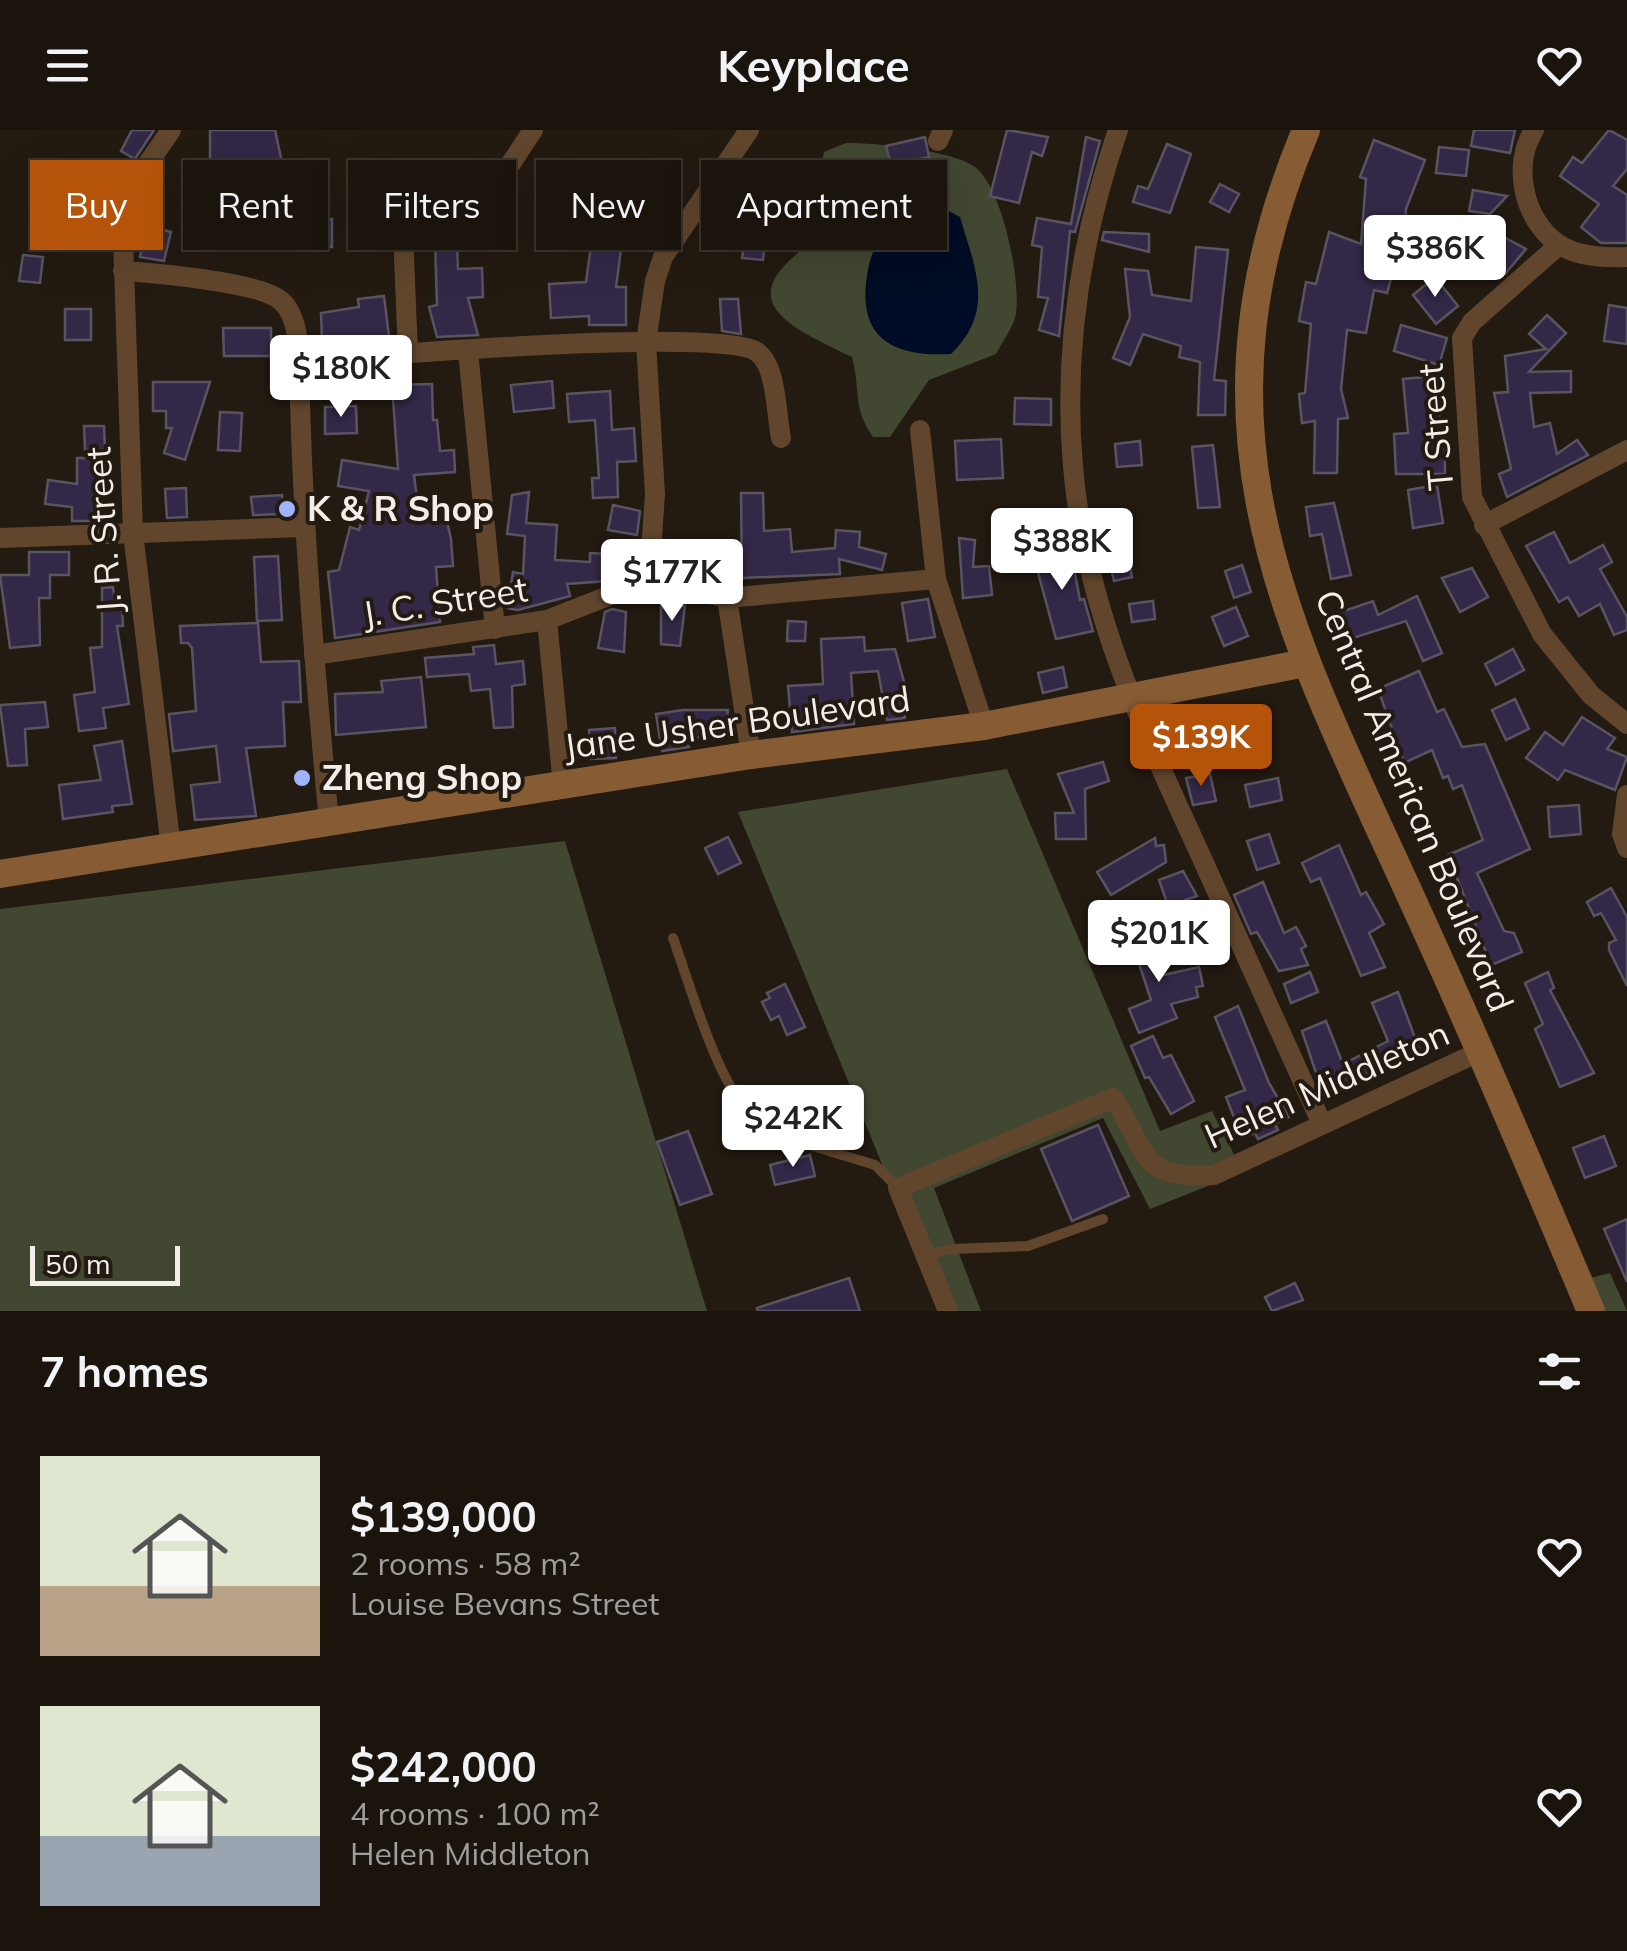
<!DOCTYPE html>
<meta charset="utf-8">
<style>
:root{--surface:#1a140d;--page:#231d16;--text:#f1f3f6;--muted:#9f9e9d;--line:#38332e;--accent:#b45309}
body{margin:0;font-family:Mulish,sans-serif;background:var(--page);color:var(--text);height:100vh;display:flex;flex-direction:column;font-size:38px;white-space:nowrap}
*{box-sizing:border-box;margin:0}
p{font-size:32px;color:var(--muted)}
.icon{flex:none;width:55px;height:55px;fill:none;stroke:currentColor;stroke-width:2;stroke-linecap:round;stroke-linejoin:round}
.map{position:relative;height:1181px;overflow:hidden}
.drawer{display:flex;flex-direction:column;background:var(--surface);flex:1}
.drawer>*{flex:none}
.top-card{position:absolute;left:30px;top:30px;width:1000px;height:90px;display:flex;gap:20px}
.scale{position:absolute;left:30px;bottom:25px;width:150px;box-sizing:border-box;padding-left:10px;border:5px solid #f4eee8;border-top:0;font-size:28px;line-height:35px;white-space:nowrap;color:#f4eee8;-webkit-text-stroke:8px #231a11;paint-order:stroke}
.price{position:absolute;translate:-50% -85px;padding:0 22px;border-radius:10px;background:#fff;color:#222;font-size:32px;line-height:65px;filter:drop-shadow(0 2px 5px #0008)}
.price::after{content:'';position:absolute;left:50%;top:60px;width:30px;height:22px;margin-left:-15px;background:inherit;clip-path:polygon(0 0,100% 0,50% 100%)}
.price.selected{background:var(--accent);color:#fff}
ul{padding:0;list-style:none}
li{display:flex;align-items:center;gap:30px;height:250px;padding:0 40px}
li span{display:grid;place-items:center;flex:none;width:280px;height:200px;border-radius:0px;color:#555}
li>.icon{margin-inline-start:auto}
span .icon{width:120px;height:120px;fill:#fffc;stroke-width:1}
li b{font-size:42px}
h2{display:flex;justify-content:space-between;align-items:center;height:120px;padding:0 40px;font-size:42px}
.tag{padding:0 35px;border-radius:0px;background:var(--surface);box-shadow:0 10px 40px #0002,0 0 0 2px var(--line);font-size:35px;line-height:90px}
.tag.selected{background:var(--accent);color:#fff}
header{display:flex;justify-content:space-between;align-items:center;height:130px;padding:0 40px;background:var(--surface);font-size:45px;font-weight:700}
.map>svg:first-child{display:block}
.green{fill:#424731}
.water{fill:#000c25}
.building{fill:#332847;stroke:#585461;stroke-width:2.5}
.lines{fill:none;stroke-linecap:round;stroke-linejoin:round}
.lane{stroke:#61462d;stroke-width:10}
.street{stroke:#61462d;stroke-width:20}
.secondary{stroke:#875c34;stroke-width:28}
.poi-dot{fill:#a0b3fd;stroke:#231a11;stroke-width:4}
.labels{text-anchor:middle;stroke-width:8;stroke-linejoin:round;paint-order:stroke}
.street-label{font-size:35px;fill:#f4eee8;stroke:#231a11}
.poi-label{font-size:35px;font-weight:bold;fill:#f4eee8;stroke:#231a11;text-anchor:start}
</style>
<header><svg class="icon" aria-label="menu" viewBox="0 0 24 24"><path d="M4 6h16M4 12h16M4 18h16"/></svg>Keyplace<svg class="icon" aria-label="heart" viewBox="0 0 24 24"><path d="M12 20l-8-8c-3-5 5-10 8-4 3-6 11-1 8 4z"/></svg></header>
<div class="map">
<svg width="1627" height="1181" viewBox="0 0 1627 1181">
<rect width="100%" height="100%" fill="#231a11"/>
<g class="green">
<path d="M846,13C876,13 952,20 975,37C1002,57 1021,150 1016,183C1014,197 1002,212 996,224L929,250L890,307H873C852,277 861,261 852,227C775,191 729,166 824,104L813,68L824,22Z"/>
<polygon points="1007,639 1160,1001 1212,981 1243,1042 1150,1079 1103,988 934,1058 981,1181 942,1181 738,682"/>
<polygon points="565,711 707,1181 0,1181 0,779"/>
<polygon points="1610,1143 1627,1181 1576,1181 1566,1154"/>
</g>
<path class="water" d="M932,79L947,80L960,87C976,141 995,181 951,224C894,227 857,209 867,146C869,129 876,110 889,98C900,88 918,84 932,79Z"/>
<g class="building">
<polygon points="132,0 154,0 135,29 121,21"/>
<polygon points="210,0 275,0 283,37 247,40 246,60 184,55 185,33 210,34"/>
<polygon points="1007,0 1048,7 1042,26 1032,22 1019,73 990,66"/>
<polygon points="1474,0 1515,0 1510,23 1471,16"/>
<polygon points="1609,0 1627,10 1627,39 1613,56 1627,65 1627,113 1601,113 1581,97 1599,74 1560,46 1573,27 1582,33"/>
<polygon points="925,7 929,27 891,35 886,16"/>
<polygon points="1086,7 1100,11 1075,102 1070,101 1059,206 1039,200 1048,168 1038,167 1042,117 1032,115 1037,88 1071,94"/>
<polygon points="1374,10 1425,30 1406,79 1405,122 1398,147 1393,142 1387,163 1374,160 1366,203 1347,200 1341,259 1348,288 1338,289 1337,343 1314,343 1315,291 1302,293 1299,264 1305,263 1311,194 1299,191 1306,152 1316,154 1329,102 1361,114 1366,49 1360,47"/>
<polygon points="1167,14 1191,24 1170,83 1133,72 1138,56 1148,59"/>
<polygon points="1439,17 1469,20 1466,46 1436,43"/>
<polygon points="626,37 635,62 614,69 605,45"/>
<polygon points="1220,54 1239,64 1229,82 1210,72"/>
<polygon points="1473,60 1507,66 1490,84 1469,81"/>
<polygon points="751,75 768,77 763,130 742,128"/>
<polygon points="509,80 512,101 497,104 494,82"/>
<polygon points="456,86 458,139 482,138 483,167 468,168 478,205 437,207 429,177 437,175 435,114 423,115 421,87"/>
<rect x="295" y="89" width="37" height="28"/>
<polygon points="147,96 171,102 164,131 140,127"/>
<polygon points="1432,96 1458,119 1441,137 1416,114"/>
<polygon points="54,97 86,98 85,117 53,116"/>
<polygon points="1104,102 1149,104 1149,122 1102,110"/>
<polygon points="1500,105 1526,119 1505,144 1484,133"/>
<polygon points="592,108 622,112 616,157 626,157 626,195 589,195 589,186 551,188 549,154 586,152"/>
<polygon points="1196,117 1228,120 1214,250 1226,251 1225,285 1198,285 1200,232 1179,227 1181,216 1143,204 1130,235 1113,228 1130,187 1125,139 1148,141 1152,165 1191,171"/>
<polygon points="23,125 43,127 40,153 19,151"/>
<polygon points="1435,147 1458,176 1436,194 1413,165"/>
<polygon points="384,166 389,206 322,211 321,183 359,177 358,169"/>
<polygon points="720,169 738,169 741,204 722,201"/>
<polygon points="1609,175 1627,178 1627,214 1604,211"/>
<rect x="65" y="179" width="26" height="31"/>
<polygon points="1547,185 1566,203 1529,242 1571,241 1571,262 1530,263 1534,297 1550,293 1557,324 1577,310 1588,325 1507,367 1499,344 1511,339 1494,263 1508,262 1505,226 1546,219 1529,204"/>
<polygon points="1401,195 1447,208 1439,235 1394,221"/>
<polygon points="223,198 271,198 271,226 224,226"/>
<polygon points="1436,246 1440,289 1444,289 1445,344 1396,344 1394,304 1408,303 1403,249"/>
<polygon points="552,251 554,278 514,282 511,255"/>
<polygon points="153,252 210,252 185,330 164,323 172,298 166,298 166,281 153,281"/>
<polygon points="432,254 433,290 437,290 440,321 454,320 455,342 414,345 418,377 443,374 451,409 453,436 436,437 440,492 335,508 328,442 339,440 350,397 359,400 369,361 338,356 342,330 398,339 392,255"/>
<polygon points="610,261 612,300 634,298 636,331 617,332 618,367 593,368 592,348 599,348 595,290 569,292 567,264"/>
<polygon points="1015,268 1051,269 1051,295 1014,294"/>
<polygon points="356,276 357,303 325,304 325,277"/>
<polygon points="220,282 242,283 240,321 218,320"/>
<polygon points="84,296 104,296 105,319 85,320"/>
<polygon points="1001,309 1003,348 957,350 955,311"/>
<polygon points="1140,311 1142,335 1117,337 1115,314"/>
<polygon points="1213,315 1220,377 1198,378 1192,317"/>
<polygon points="77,328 98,328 94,391 72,391 72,377 45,374 48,350 77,354"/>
<polygon points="1437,355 1443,393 1413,398 1408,360"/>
<polygon points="186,358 187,387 167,388 165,359"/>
<polygon points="529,362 526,393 557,395 555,430 590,432 590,423 609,424 608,451 567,454 570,466 518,480 507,478 513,442 523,444 525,406 507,404 512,365"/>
<polygon points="741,363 763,363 764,401 790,399 792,422 835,418 836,400 860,402 859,417 886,424 882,440 839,429 840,444 742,448"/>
<polygon points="282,365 283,384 253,385 251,367"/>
<polygon points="1334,373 1351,445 1331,449 1322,404 1310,406 1306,377"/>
<polygon points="613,375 640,381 637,405 608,400"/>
<polygon points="1554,402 1570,433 1603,415 1612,432 1600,439 1627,487 1627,500 1614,505 1600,474 1579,486 1568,467 1559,472 1526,416"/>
<polygon points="959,408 975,410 973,437 989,436 992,465 963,468"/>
<polygon points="1070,418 1080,470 1084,469 1093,501 1056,509 1033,424"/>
<polygon points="29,422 69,422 69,445 50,445 50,468 39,468 40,515 10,518 0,445 29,445"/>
<polygon points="278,426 282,490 257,491 254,427"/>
<polygon points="1128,426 1132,447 1114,451 1109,430"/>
<polygon points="1242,435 1251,462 1234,468 1225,441"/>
<polygon points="1472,438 1488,467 1460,482 1442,448"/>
<polygon points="113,457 115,474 122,474 123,496 117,496 129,574 103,578 106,598 79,601 74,565 95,562 90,518 102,517 102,458"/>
<polygon points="1417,466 1442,523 1423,531 1406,491 1350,509 1341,482 1373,471 1378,485"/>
<polygon points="928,469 935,507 908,511 902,473"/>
<polygon points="1153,471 1155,489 1132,492 1129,474"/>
<polygon points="661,474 685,476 680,516 661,514"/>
<polygon points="1236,477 1248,506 1224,516 1212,487"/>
<polygon points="612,479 626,482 624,522 598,518 605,482"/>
<polygon points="788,491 806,492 805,511 787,511"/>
<polygon points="258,493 261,532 299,531 301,572 283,572 285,616 246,618 256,686 195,690 191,655 220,652 216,616 173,621 169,584 196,581 192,518 188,513 181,513 180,496"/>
<polygon points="864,507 865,521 895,519 907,563 902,565 905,588 887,590 878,541 851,543 854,594 792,602 788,556 823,554 821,509"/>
<polygon points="494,515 496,534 523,531 525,554 512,556 513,597 494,598 490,559 471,561 469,544 427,547 425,528 474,524 473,517"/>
<polygon points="1513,519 1524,540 1496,555 1485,534"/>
<polygon points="1063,537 1067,557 1043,563 1038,543"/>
<polygon points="1419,541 1437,582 1444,579 1462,617 1485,614 1530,719 1477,743 1504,801 1514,803 1522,822 1491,835 1448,725 1483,710 1462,655 1453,659 1448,646 1443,648 1432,620 1404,633 1378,559"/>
<polygon points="421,547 426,597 336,605 335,564 383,562 381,551"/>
<polygon points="1515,569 1529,599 1506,610 1492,580"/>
<polygon points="45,572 48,597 25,599 27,635 8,636 0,575"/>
<polygon points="683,580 728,580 725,606 687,608 689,617 662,621 656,584"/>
<polygon points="1582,587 1615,608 1607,619 1627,627 1615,660 1565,640 1558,650 1526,628 1545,602 1563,615"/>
<polygon points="615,598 616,628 591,629 589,600"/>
<polygon points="1228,605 1239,629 1220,637 1209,613"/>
<polygon points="122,611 132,674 112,676 113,682 63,689 59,655 101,650 94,616"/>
<polygon points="1103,632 1109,651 1085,659 1086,709 1056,709 1055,683 1074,683 1058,644"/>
<polygon points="1210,644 1216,671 1193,675 1186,648"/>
<polygon points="1278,648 1282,670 1250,677 1245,655"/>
<polygon points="1579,675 1581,704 1550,707 1548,677"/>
<polygon points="1269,704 1279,733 1257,740 1247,711"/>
<polygon points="728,707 741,733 718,744 705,718"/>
<polygon points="1155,708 1156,716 1164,715 1166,732 1111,765 1097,742"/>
<polygon points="1339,715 1361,765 1366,762 1384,794 1369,803 1385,837 1361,846 1320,748 1311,752 1302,733"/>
<polygon points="1183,741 1197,766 1185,770 1189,781 1172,787 1159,750"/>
<polygon points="1263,752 1284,803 1296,797 1306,816 1301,819 1308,835 1279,841 1257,802 1251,804 1234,765"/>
<polygon points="1611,758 1627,787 1627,856 1609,820 1609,813 1616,810 1601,783 1594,786 1587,772"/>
<polygon points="1132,781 1159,846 1199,837 1203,856 1196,857 1198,867 1171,874 1177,888 1139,903 1129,879 1151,870 1123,785"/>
<polygon points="1310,842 1318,862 1291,873 1284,854"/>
<polygon points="1548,842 1554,858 1550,860 1594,943 1560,957 1535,899 1543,894 1525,853"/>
<polygon points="785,854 805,897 787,905 779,886 771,890 762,872 770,868 767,863"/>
<polygon points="1398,862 1421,924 1369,943 1341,959 1339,954 1322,961 1302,901 1326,891 1343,934 1388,911 1372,873"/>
<polygon points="1238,876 1269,953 1289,987 1275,994 1278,1000 1258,1009 1255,1003 1242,1008 1226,967 1245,960 1215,887"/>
<polygon points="1153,906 1163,928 1171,925 1194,971 1171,984 1149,947 1145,948 1131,916"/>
<polygon points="1098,995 1129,1066 1072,1091 1041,1019"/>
<polygon points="688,1001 712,1064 680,1075 657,1012"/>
<polygon points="1604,1006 1616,1036 1585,1048 1573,1018"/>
<polygon points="810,1025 815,1046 775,1055 770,1035"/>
<polygon points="1627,1089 1627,1152 1604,1099"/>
<polygon points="849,1148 860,1181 758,1181 757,1178"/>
<polygon points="1295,1153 1303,1170 1272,1181 1265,1167"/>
</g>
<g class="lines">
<g class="lane">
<path d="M673,808C694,866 718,960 764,1001L875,1035L898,1058"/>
<polyline points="926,1125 952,1119 1028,1116 1103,1089"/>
</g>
<g class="street">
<path d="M1118,0C1081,108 1063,222 1073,336C1084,474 1143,600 1200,724C1241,814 1281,904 1322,994"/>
<path d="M1534,0C1512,35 1523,89 1558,114C1577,127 1604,128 1627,127"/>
<polyline points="938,11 943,0"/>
<polyline points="1559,115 1472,192 1462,208 1472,367 1542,504 1591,565 1627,594"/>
<path d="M123,141C154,143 258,152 280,170C304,189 299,244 300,273C304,413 316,552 329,692"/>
<polyline points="468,221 495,499"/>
<path d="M408,224L402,77C420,38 466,46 504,44L533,0"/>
<path d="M298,231C364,227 721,196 757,222C777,236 776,284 781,308"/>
<polyline points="920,300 936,449 984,596"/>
<polyline points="1484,395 1627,320"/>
<polyline points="0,408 303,397"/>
<polyline points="649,450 655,364 646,212 655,151 663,127 749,0"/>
<polyline points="727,468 751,625"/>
<polyline points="547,490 563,656"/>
<polyline points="314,525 547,490 649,450 727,468 936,449"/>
<polyline points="1627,665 1622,704 1627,718"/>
<polyline points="171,718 133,403 123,109 134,54 171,0"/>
<path d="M948,1181L898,1058L1113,968C1150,1023 1136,1049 1214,1045L1481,921"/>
</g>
<g class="secondary">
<path d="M1306,0C1177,306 1290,501 1416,778C1477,911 1534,1046 1591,1181"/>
<polyline points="0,744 751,625 984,596 1305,533"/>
</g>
</g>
<g class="poi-dot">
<circle cx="287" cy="379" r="10"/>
<circle cx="302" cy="648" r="10"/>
</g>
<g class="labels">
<g class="street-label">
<text transform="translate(1436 297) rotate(-95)" y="12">T Street</text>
<text transform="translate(104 400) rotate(-94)" y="12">J. R. Street</text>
<text transform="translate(445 472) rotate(-9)" y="12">J. C. Street</text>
<text transform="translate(737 593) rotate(-8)" y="12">Jane Usher Boulevard</text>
<text transform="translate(1414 671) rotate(67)" y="12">Central American Boulevard</text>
<text transform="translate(1327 955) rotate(-24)" y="12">Helen Middleton</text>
</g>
<g class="poi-label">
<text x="307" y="391">K &amp; R Shop</text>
<text x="322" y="660">Zheng Shop</text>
</g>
</g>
</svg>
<div class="scale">50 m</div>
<b class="price" style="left:1435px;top:170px">$386K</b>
<b class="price" style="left:341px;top:290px">$180K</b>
<b class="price" style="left:1062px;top:463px">$388K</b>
<b class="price" style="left:672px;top:494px">$177K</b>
<b class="price selected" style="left:1201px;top:659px">$139K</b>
<b class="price" style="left:1159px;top:855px">$201K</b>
<b class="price" style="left:793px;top:1040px">$242K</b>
<div class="top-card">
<a class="tag selected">Buy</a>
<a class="tag">Rent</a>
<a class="tag">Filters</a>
<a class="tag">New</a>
<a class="tag">Apartment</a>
</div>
</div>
<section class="drawer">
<h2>7 homes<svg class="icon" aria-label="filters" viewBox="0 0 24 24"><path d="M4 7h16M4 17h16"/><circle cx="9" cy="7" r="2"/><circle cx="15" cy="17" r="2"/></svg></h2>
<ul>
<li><span style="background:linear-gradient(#dfe7d0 65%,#b9a48a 0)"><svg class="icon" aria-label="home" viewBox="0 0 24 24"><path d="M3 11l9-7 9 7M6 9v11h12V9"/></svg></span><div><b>$139,000</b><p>2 rooms · 58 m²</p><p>Louise Bevans Street</p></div><svg class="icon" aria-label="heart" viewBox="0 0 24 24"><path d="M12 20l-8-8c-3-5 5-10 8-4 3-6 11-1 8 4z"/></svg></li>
<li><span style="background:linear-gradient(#dfe7d0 65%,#9aa5b1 0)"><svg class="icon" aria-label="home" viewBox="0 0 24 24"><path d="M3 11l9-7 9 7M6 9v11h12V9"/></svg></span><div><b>$242,000</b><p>4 rooms · 100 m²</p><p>Helen Middleton</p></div><svg class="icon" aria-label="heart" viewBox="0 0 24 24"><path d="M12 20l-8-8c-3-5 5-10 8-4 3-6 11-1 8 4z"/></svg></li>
</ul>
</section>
